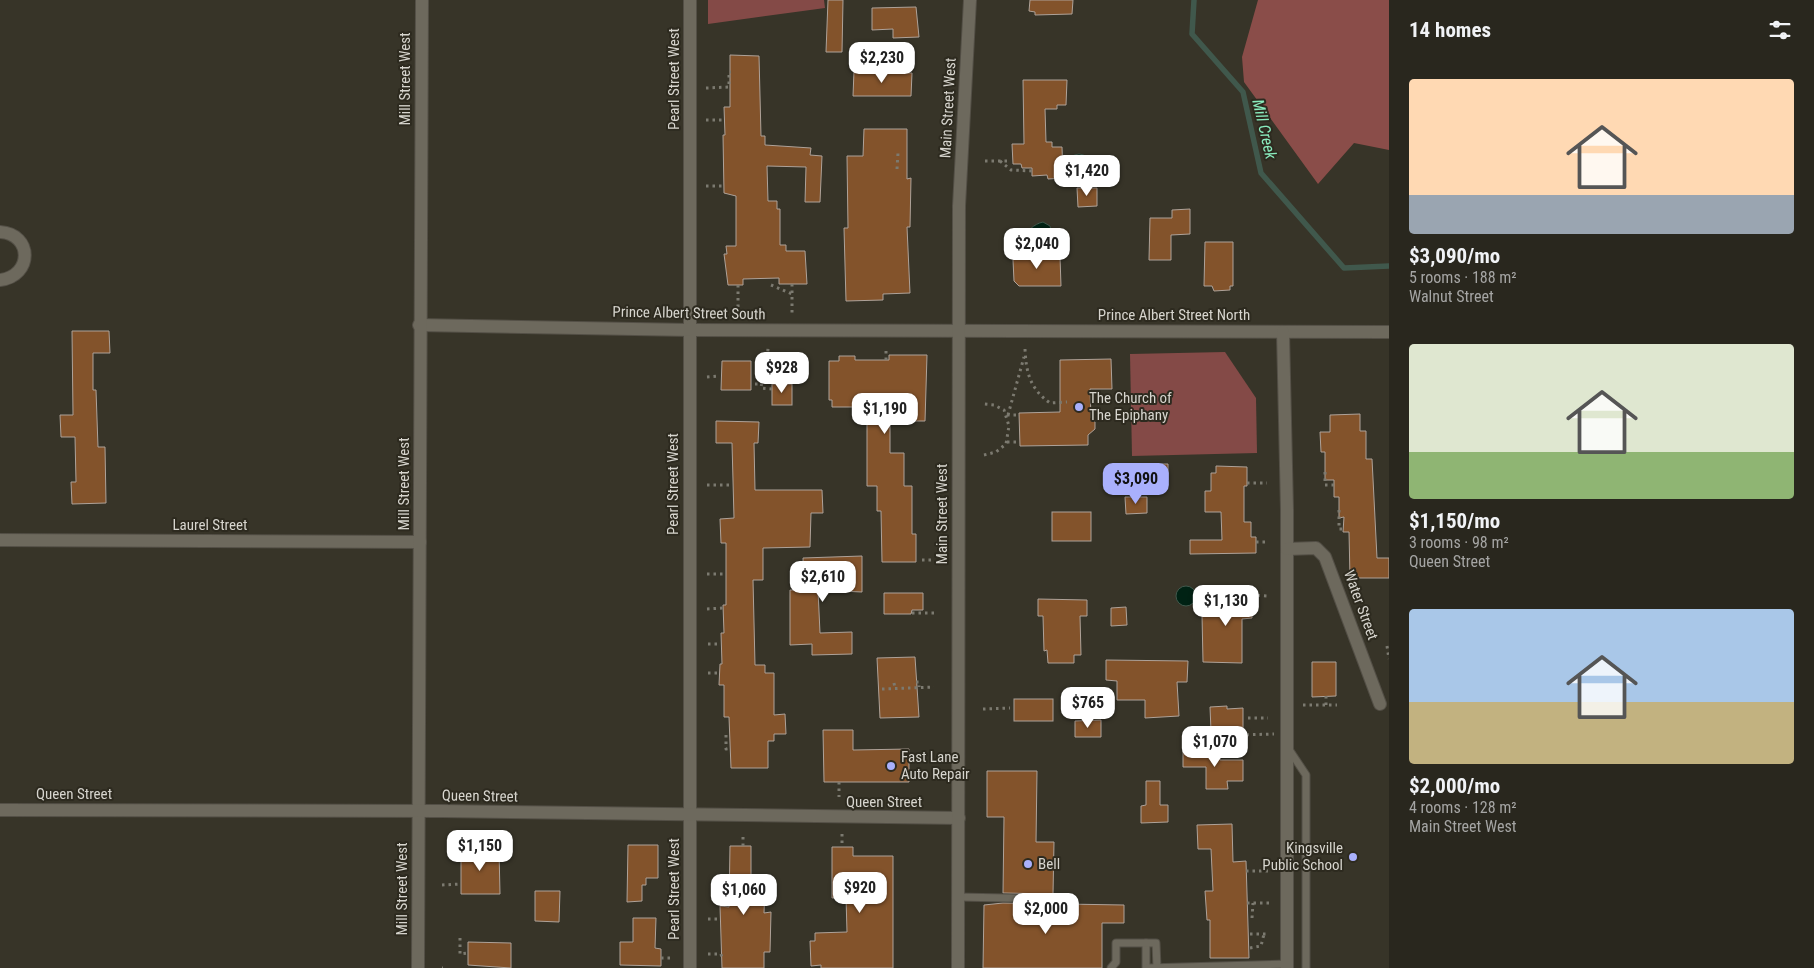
<!DOCTYPE html>
<meta charset="utf-8">
<style>
:root{--surface:#29271e;--page:#35332b;--text:#f1f3f6;--muted:#a5a5a4;--accent:#a9b0fc}
body{margin:0;font-family:"Roboto Condensed",sans-serif;background:var(--page);color:var(--text);height:100vh;display:flex;flex-direction:column;font-size:19px;white-space:nowrap}
*{box-sizing:border-box;margin:0}
p{font-size:16px;color:var(--muted)}
.icon{flex:none;width:28px;height:28px;fill:none;stroke:currentColor;stroke-width:2;stroke-linecap:round;stroke-linejoin:round}
.map{position:relative;flex:1;overflow:hidden}
.drawer{display:flex;flex-direction:column;background:var(--surface);width:425px}
.drawer>*{flex:none}
.price{position:absolute;translate:-50% -42px;padding:0 11px;border-radius:10px;background:#fff;color:#222;font-size:16px;line-height:32px;filter:drop-shadow(0 1px 2px #0008)}
.price::after{content:'';position:absolute;left:50%;top:30px;width:15px;height:11px;margin-left:-8px;background:inherit;clip-path:polygon(0 0,100% 0,50% 100%)}
.price.current{background:var(--accent);color:#111}
ul{padding:0;list-style:none}
li{display:grid;align-content:center;gap:10px;height:265px;padding:0 20px}
li span{display:grid;place-items:center;height:155px;border-radius:5px;color:#555}
li>.icon{margin-inline-start:auto}
span .icon{width:90px;height:90px;fill:#fffc;stroke-width:1}
li b{font-size:21px}
h2{display:flex;justify-content:space-between;align-items:center;height:60px;padding:0 20px;font-size:21px}
main{display:flex;flex:1;min-height:0}
.map>svg:first-child{display:block}
.green{fill:#844a47}
.forest{fill:#8a4d49}
.water{fill:#002214;stroke:#40584c}
.lines{fill:none;stroke-linecap:round;stroke-linejoin:round}
.stream{stroke:#40584c;stroke-width:5.5}
.building{fill:#83532b;stroke:#aea299}
.lane-casing{stroke:#534f46;stroke-width:9}
.street-casing{stroke:#534f46;stroke-width:14}
.secondary-casing{stroke:#534f46;stroke-width:14}
.path{stroke:#7c7a70;stroke-width:3;stroke-dasharray:2.5 4;stroke-linecap:butt}
.lane{stroke:#6d695d;stroke-width:7}
.street{stroke:#6d695d;stroke-width:12}
.secondary{stroke:#6d695d;stroke-width:12}
.poi-dot{fill:#a9b0fc;stroke:#2d2a1f;stroke-width:2}
.labels{text-anchor:middle;stroke-width:4;stroke-linejoin:round;paint-order:stroke}
.street-label{font-size:15px;fill:#d7d5ce;stroke:#2d2a1f}
.poi-label{font-size:15px;fill:#d7d5ce;stroke:#2d2a1f;text-anchor:start}
.water-label{font-size:16px;font-style:italic;fill:#8aecbe;stroke:#2d2a1f}
</style>
<main>
<div class="map">
<svg width="1389" height="968" viewBox="0 0 1389 968">
<rect width="100%" height="100%" fill="#373428"/>
<g class="green">
<polygon points="708,0 824,0 825,8 708,24"/>
<polygon points="1225,352 1256,398 1257,453 1132,456 1130,354"/>
</g>
<polygon class="forest" points="1258,0 1389,0 1389,150 1354,143 1318,184 1244,82 1242,57"/>
<g class="water">
<circle cx="1079" cy="165" r="11"/>
<path d="M1043,222L1050,226L1051,230L1040,238L1034,247H1028L1024,240C1026,231 1034,224 1043,222Z"/>
<circle cx="1186" cy="596" r="10"/>
</g>
<g class="lines">
<polyline class="stream" points="1194,0 1192,34 1243,92 1261,173 1344,268 1389,266"/>
</g>
<g class="building">
<polygon points="828,0 843,0 842,52 826,52"/>
<polygon points="1030,0 1073,0 1072,14 1035,15 1035,12 1029,11"/>
<polygon points="916,7 919,37 893,38 893,29 872,30 872,8"/>
<polygon points="730,55 759,56 761,136 765,136 765,145 811,148 810,155 822,156 820,202 805,202 806,167 767,166 768,201 777,201 777,209 780,209 780,245 786,245 786,251 805,251 807,284 779,284 779,278 743,279 743,285 728,285 724,254 727,254 726,246 736,246 736,196 724,193 723,135 725,135 724,107 730,107"/>
<polygon points="854,71 912,73 911,96 853,96"/>
<polygon points="1023,80 1067,80 1066,105 1057,105 1057,109 1045,109 1046,142 1052,142 1052,147 1062,147 1063,178 1048,179 1047,175 1032,176 1032,168 1022,168 1021,164 1013,164 1012,144 1024,144"/>
<polygon points="864,129 907,129 907,179 911,178 910,227 907,227 910,293 883,294 883,300 846,301 844,228 848,228 847,156 863,156"/>
<polygon points="1077,188 1097,188 1097,206 1078,207"/>
<polygon points="1190,209 1190,234 1171,235 1171,260 1149,260 1150,218 1172,218 1172,210"/>
<polygon points="1205,242 1233,242 1233,286 1230,286 1230,290 1214,291 1212,286 1204,286"/>
<polygon points="1018,253 1047,253 1047,257 1060,257 1061,286 1019,286 1014,281 1013,260"/>
<polygon points="72,331 109,331 110,353 93,353 93,390 96,390 98,447 105,447 106,503 72,504 71,482 76,482 75,437 61,437 60,415 73,415"/>
<polygon points="889,355 927,355 925,421 890,421 890,453 904,453 904,486 912,486 912,534 916,534 916,562 882,562 881,511 877,511 877,486 867,486 867,407 832,407 832,400 829,400 829,361 839,361 839,356 855,356 855,360 889,360"/>
<polygon points="1111,359 1112,389 1090,389 1091,418 1095,422 1095,429 1088,435 1088,445 1020,446 1019,413 1060,412 1060,360"/>
<polygon points="722,361 751,361 751,390 721,390"/>
<rect x="772" y="384" width="20" height="21"/>
<polygon points="1360,414 1360,431 1366,431 1366,459 1372,459 1377,558 1389,558 1389,578 1350,578 1349,532 1343,532 1344,517 1339,518 1339,497 1334,497 1334,480 1325,480 1325,452 1321,452 1320,432 1330,432 1330,415"/>
<polygon points="716,421 759,422 758,443 754,443 755,490 822,490 823,513 811,513 810,547 763,548 763,580 753,580 755,665 765,665 765,673 774,673 774,715 785,714 786,734 774,734 774,741 768,741 768,768 731,768 729,717 724,717 724,685 719,685 720,664 722,664 721,633 724,633 723,605 726,605 726,543 721,543 720,519 734,518 732,443 716,443"/>
<polygon points="1148,464 1168,464 1168,480 1148,479"/>
<polygon points="1216,466 1247,467 1247,486 1244,486 1244,522 1251,522 1251,537 1256,537 1256,553 1190,554 1190,540 1222,540 1221,512 1205,512 1205,491 1211,491 1211,473 1216,473"/>
<polygon points="1125,497 1147,497 1147,513 1126,514"/>
<rect x="1052" y="512" width="39" height="29"/>
<polygon points="862,556 862,592 818,590 820,633 852,632 852,654 812,655 812,644 790,645 790,590 804,590 803,558"/>
<polygon points="1251,592 1252,618 1242,619 1242,663 1203,662 1202,615 1213,614 1213,593"/>
<polygon points="884,593 923,593 923,610 912,610 911,614 884,614"/>
<polygon points="1038,599 1087,600 1087,616 1080,616 1081,655 1074,655 1074,663 1048,663 1047,650 1044,651 1043,616 1038,616"/>
<polygon points="1126,607 1127,625 1111,626 1111,608"/>
<polygon points="915,657 919,717 880,718 877,658"/>
<polygon points="1106,660 1188,661 1187,682 1177,682 1179,716 1145,718 1145,700 1117,700 1117,681 1106,680"/>
<polygon points="1312,662 1336,662 1336,696 1312,697"/>
<rect x="1014" y="699" width="39" height="22"/>
<polygon points="1227,706 1227,709 1243,708 1243,730 1211,731 1210,707"/>
<polygon points="1101,720 1101,737 1075,737 1075,721"/>
<polygon points="823,730 853,730 853,750 909,749 909,782 824,782"/>
<polygon points="1183,750 1220,750 1220,760 1243,760 1243,781 1227,781 1228,789 1206,789 1206,767 1183,767"/>
<polygon points="987,771 1037,771 1036,842 1054,842 1053,894 1003,893 1004,817 987,817"/>
<polygon points="1146,781 1160,781 1160,805 1168,805 1168,822 1141,823 1141,806 1146,805"/>
<polygon points="1232,824 1233,862 1246,861 1249,958 1210,958 1210,920 1207,920 1205,891 1213,891 1211,849 1198,849 1197,825"/>
<polygon points="628,845 658,845 658,878 646,878 646,885 642,885 642,901 627,902"/>
<polygon points="730,846 751,846 751,885 765,885 764,913 771,912 770,952 764,952 764,968 722,968 720,906 729,907"/>
<polygon points="832,847 853,847 853,856 893,856 893,968 821,968 821,965 811,966 810,941 815,941 815,933 847,932 846,897 832,898"/>
<polygon points="461,850 499,850 500,894 461,894"/>
<polygon points="535,891 560,891 559,922 535,921"/>
<polygon points="1003,903 1124,905 1124,923 1102,923 1102,968 983,968 984,905"/>
<polygon points="633,918 656,918 655,948 661,949 661,966 620,965 620,942 633,942"/>
<polygon points="468,942 511,943 511,968 468,965"/>
</g>
<g class="lines">
<g class="lane-casing">
<g id="lane">
<polyline points="1288,748 1306,775 1306,968"/>
<polyline points="958,897 1054,899"/>
<polyline points="1146,943 1146,968"/>
<polyline points="1111,968 1116,962 1116,943 1156,943 1157,968"/>
<polyline points="1147,968 1287,964"/>
</g>
</g>
<g class="street-casing">
<g id="street">
<polyline points="690,0 690,968"/>
<path d="M0,232C33,234 33,276 0,280"/>
<polyline points="419,325 690,330 1389,332"/>
<polyline points="1283,332 1287,510 1287,968"/>
<polyline points="0,540 420,542"/>
<polyline points="1287,549 1316,548 1325,557 1380,704"/>
<polyline points="418,968 422,0"/>
</g>
</g>
<g class="secondary-casing">
<g id="secondary">
<polyline points="0,810 442,811 959,818"/>
<polyline points="958,968 959,206 970,0"/>
</g>
</g>
<g class="path">
<polyline points="706,88 729,87 729,72 731,72"/>
<polyline points="706,120 724,120"/>
<polyline points="985,161 1007,161"/>
<polyline points="1000,161 1011,170 1032,171"/>
<polyline points="897,169 898,153"/>
<polyline points="706,186 724,186"/>
<polyline points="792,284 792,313"/>
<polyline points="738,285 738,313"/>
<polyline points="771,285 792,294"/>
<path d="M1025,349C1026,372 1030,389 1050,403L1067,402"/>
<polyline points="886,360 886,348"/>
<polyline points="707,377 718,376"/>
<polyline points="755,384 760,384 767,366 768,348"/>
<polyline points="772,389 761,388 762,381 779,380"/>
<polyline points="1007,415 1019,415"/>
<polyline points="1008,415 1024,357"/>
<polyline points="1007,442 1020,442"/>
<polyline points="984,455 996,452 1006,444 1009,426 1004,410 994,405 984,404"/>
<polyline points="1325,472 1325,485 1334,485"/>
<polyline points="1247,483 1267,483"/>
<polyline points="707,485 732,485"/>
<polyline points="1339,510 1339,529 1344,529"/>
<polyline points="1256,542 1267,542"/>
<polyline points="922,560 935,560"/>
<polyline points="707,574 724,574"/>
<polyline points="1251,595 1268,596"/>
<polyline points="707,609 723,608"/>
<polyline points="912,613 935,613"/>
<polyline points="708,644 721,644"/>
<polyline points="1387,646 1389,659"/>
<polyline points="708,673 719,673"/>
<polyline points="916,682 919,682 919,687"/>
<polyline points="894,683 895,688"/>
<polyline points="882,689 934,687"/>
<polyline points="1326,696 1326,705"/>
<polyline points="1303,705 1337,705"/>
<polyline points="983,709 1010,708"/>
<polyline points="1248,718 1268,718"/>
<polyline points="726,735 726,749 731,748"/>
<polyline points="1240,735 1274,734"/>
<polyline points="839,782 839,797"/>
<polyline points="842,834 842,847"/>
<polyline points="743,846 743,833"/>
<polyline points="1246,871 1269,871"/>
<polyline points="442,885 461,884"/>
<polyline points="1247,903 1269,903"/>
<polyline points="1252,918 1253,903"/>
<polyline points="708,919 720,919"/>
<polyline points="1250,934 1269,934"/>
<polyline points="460,938 460,954 468,953"/>
<polyline points="1250,948 1261,946 1264,934"/>
<polyline points="708,954 721,954 722,958"/>
<polyline points="661,958 671,958"/>
<polyline points="442,968 443,968"/>
</g>
<use href="#lane" class="lane"/>
<use href="#street" class="street"/>
<use href="#secondary" class="secondary"/>
</g>
<g class="poi-dot">
<circle cx="1079" cy="407" r="5"/>
<circle cx="891" cy="766" r="5"/>
<circle cx="1353" cy="857" r="5"/>
<circle cx="1028" cy="864" r="5"/>
</g>
<g class="labels">
<g class="street-label">
<text transform="translate(405 79) rotate(-90)" y="5">Mill Street West</text>
<text transform="translate(674 79) rotate(-90)" y="5">Pearl Street West</text>
<text transform="translate(948 108) rotate(-87)" y="5">Main Street West</text>
<text transform="translate(689 313) rotate(1)" y="5">Prince Albert Street South</text>
<text x="1174" y="320">Prince Albert Street North</text>
<text transform="translate(404 484) rotate(-90)" y="5">Mill Street West</text>
<text transform="translate(673 484) rotate(-90)" y="5">Pearl Street West</text>
<text transform="translate(942 514) rotate(-90)" y="5">Main Street West</text>
<text x="210" y="530">Laurel Street</text>
<text transform="translate(1361 605) rotate(70)" y="5">Water Street</text>
<text x="74" y="799">Queen Street</text>
<text transform="translate(480 796) rotate(1)" y="5">Queen Street</text>
<text x="884" y="807">Queen Street</text>
<text transform="translate(402 889) rotate(-90)" y="5">Mill Street West</text>
<text transform="translate(674 889) rotate(-90)" y="5">Pearl Street West</text>
</g>
<g class="poi-label">
<text x="1089" y="403">The Church of<tspan x="1089" dy="17">The Epiphany</tspan></text>
<text x="901" y="762">Fast Lane<tspan x="901" dy="17">Auto Repair</tspan></text>
<text x="1343" y="853" text-anchor="end">Kingsville<tspan x="1343" dy="17">Public School</tspan></text>
<text x="1038" y="869">Bell</text>
</g>
<g class="water-label">
<text transform="translate(1265 129) rotate(77)" y="6">Mill Creek</text>
</g>
</g>
</svg>
<b class="price" style="left:882px;top:84px">$2,230</b>
<b class="price" style="left:1087px;top:197px">$1,420</b>
<b class="price" style="left:1037px;top:270px">$2,040</b>
<b class="price" style="left:782px;top:394px">$928</b>
<b class="price" style="left:885px;top:435px">$1,190</b>
<b class="price current" style="left:1136px;top:505px">$3,090</b>
<b class="price" style="left:823px;top:603px">$2,610</b>
<b class="price" style="left:1226px;top:627px">$1,130</b>
<b class="price" style="left:1088px;top:729px">$765</b>
<b class="price" style="left:1215px;top:768px">$1,070</b>
<b class="price" style="left:480px;top:872px">$1,150</b>
<b class="price" style="left:860px;top:914px">$920</b>
<b class="price" style="left:744px;top:916px">$1,060</b>
<b class="price" style="left:1046px;top:935px">$2,000</b>
</div>
<section class="drawer">
<h2>14 homes<svg class="icon" aria-label="filters" viewBox="0 0 24 24"><path d="M4 7h16M4 17h16"/><circle cx="9" cy="7" r="2"/><circle cx="15" cy="17" r="2"/></svg></h2>
<ul>
<li><span style="background:linear-gradient(#ffd9b3 75%,#9aa5b1 0)"><svg class="icon" aria-label="home" viewBox="0 0 24 24"><path d="M3 11l9-7 9 7M6 9v11h12V9"/></svg></span><div><b>$3,090/mo</b><p>5 rooms · 188 m²</p><p>Walnut Street</p></div></li>
<li><span style="background:linear-gradient(#dfe7d0 70%,#8fb573 0)"><svg class="icon" aria-label="home" viewBox="0 0 24 24"><path d="M3 11l9-7 9 7M6 9v11h12V9"/></svg></span><div><b>$1,150/mo</b><p>3 rooms · 98 m²</p><p>Queen Street</p></div></li>
<li><span style="background:linear-gradient(#a9c7e8 60%,#c2b280 0)"><svg class="icon" aria-label="home" viewBox="0 0 24 24"><path d="M3 11l9-7 9 7M6 9v11h12V9"/></svg></span><div><b>$2,000/mo</b><p>4 rooms · 128 m²</p><p>Main Street West</p></div></li>
</ul>
</section>
</main>
